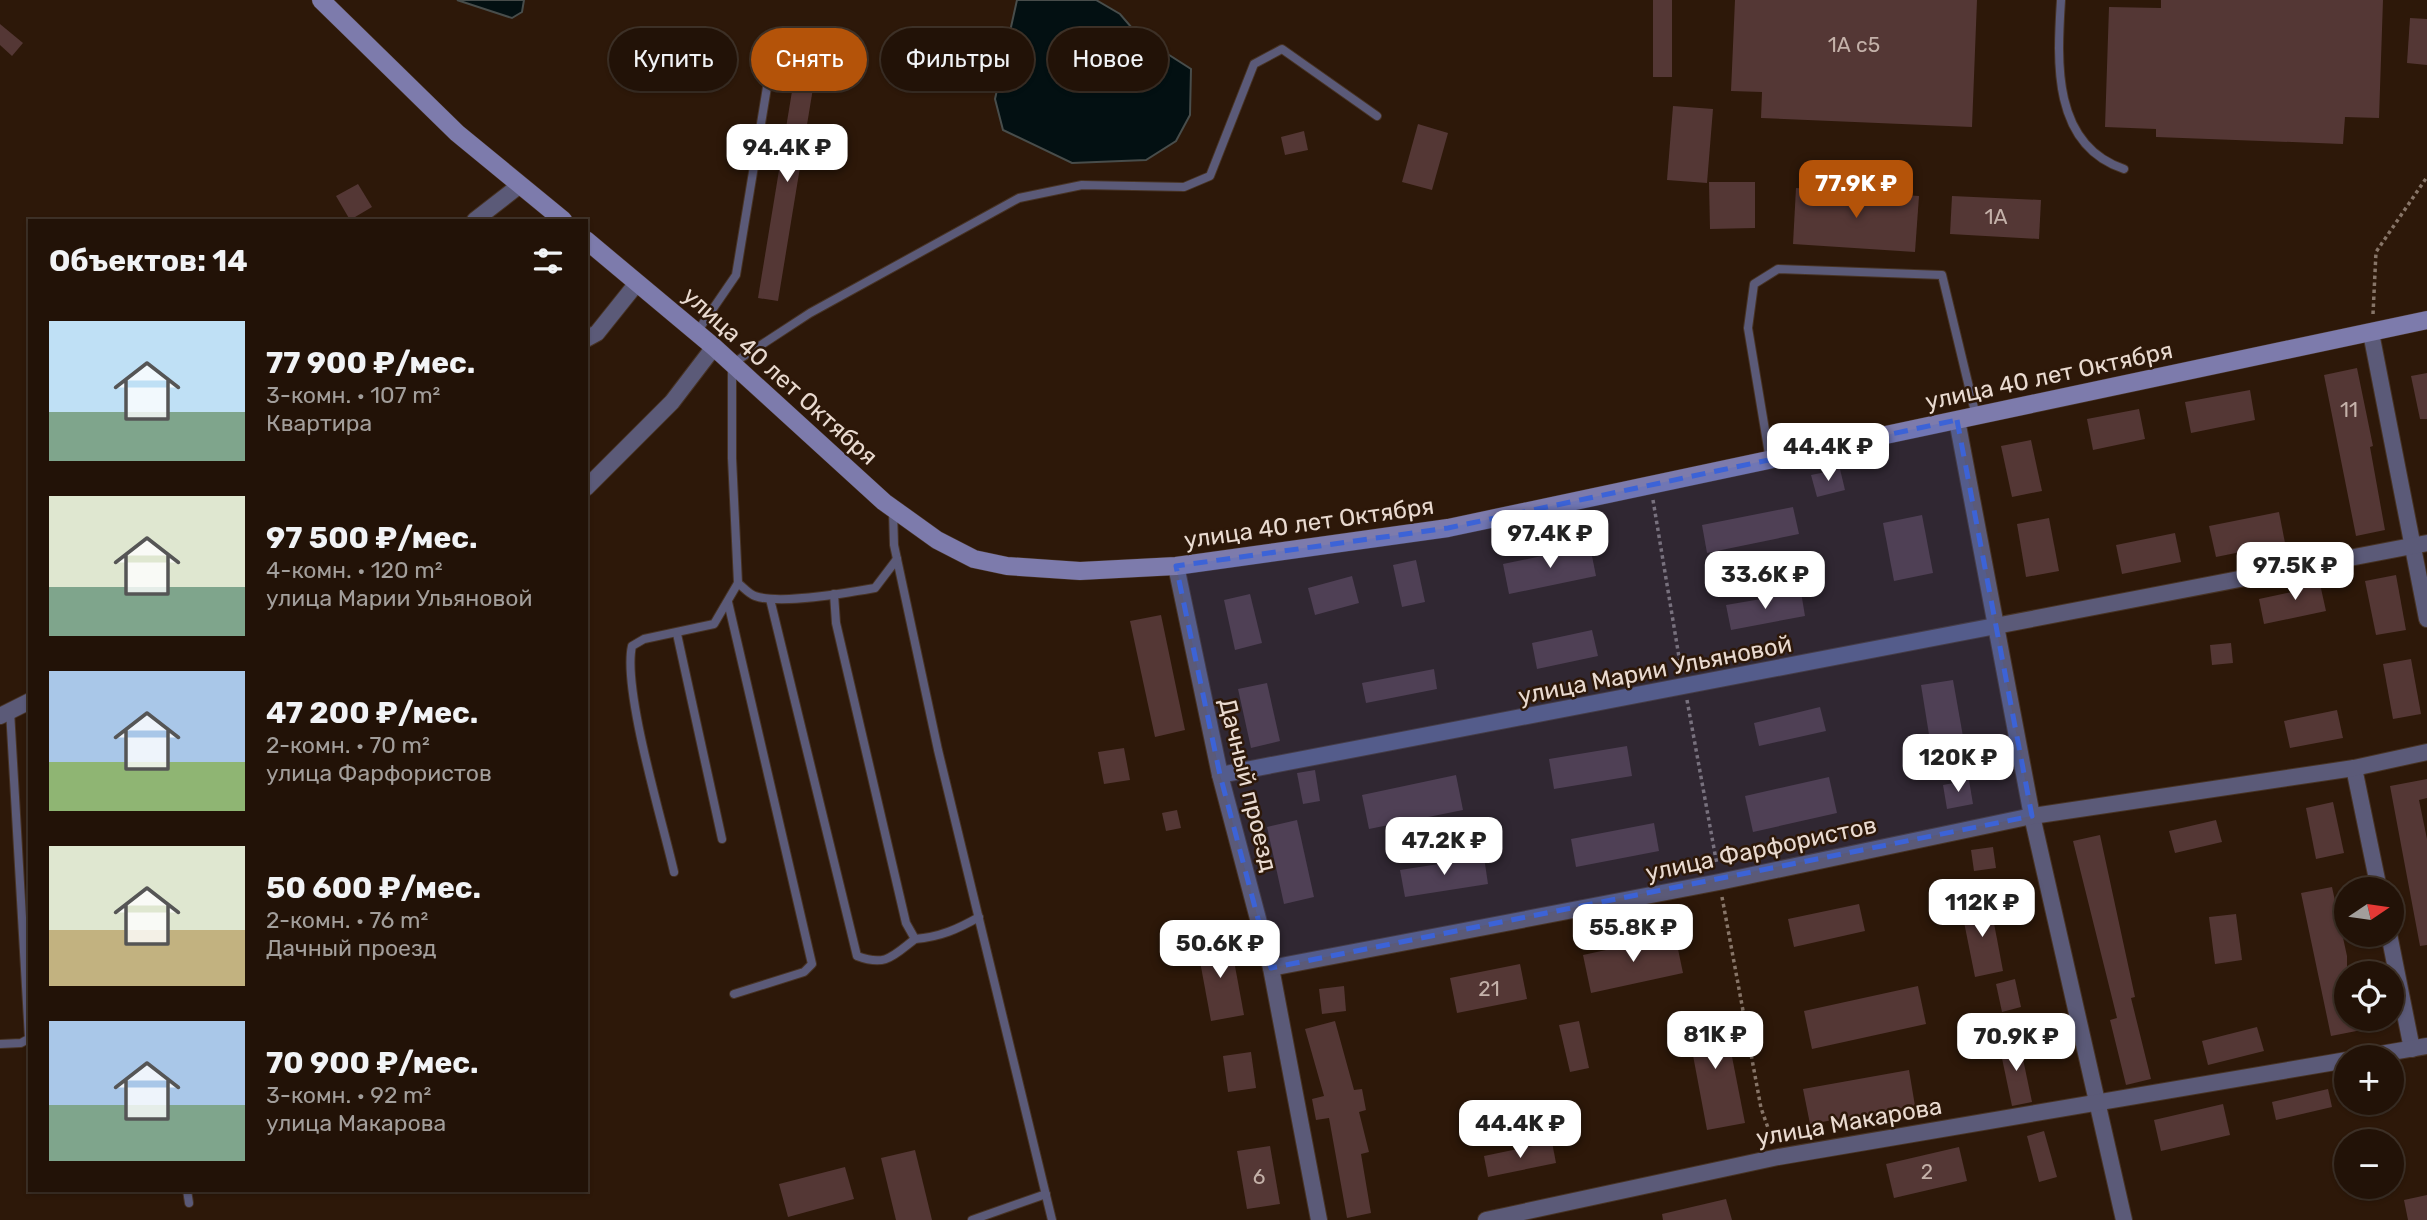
<!DOCTYPE html>
<html lang="ru">
<meta charset="utf-8">
<style>
:root{--surface:#221207;--page:#2a1b11;--text:#f1f3f6;--muted:#a29e9b;--line:#3f3228;--accent:#b45309}
body{margin:0;font-family:Rubik,sans-serif;background:var(--page);color:var(--text);height:100vh;display:flex;flex-direction:column;font-size:26px;white-space:nowrap}
*{box-sizing:border-box;margin:0}
p{font-size:23px;color:var(--muted)}
.icon{flex:none;width:38px;height:38px;fill:none;stroke:currentColor;stroke-width:2;stroke-linecap:round;stroke-linejoin:round}
.map{position:relative;flex:1;overflow:hidden}
.details{position:absolute;left:28px;top:219px;width:560px;height:973px;display:flex;flex-direction:column;background:var(--surface);border-radius:0px;box-shadow:0 2px 5px #0004,0 0 0 2px var(--line)}
.details>*{flex:none}
.hud{position:absolute;left:609px;top:28px;width:665px;height:63px;display:flex;gap:14px}
.needle{width:46px;rotate:77deg}
.tools{position:absolute;left:2334px;top:877px;display:grid;gap:14px}
.tools a{display:grid;place-items:center;width:70px;height:70px;border-radius:50%;background:var(--surface);box-shadow:0 2px 5px #0004,0 0 0 2px var(--line);font-size:35px}
.price{position:absolute;translate:-50% -60px;padding:0 16px;border-radius:14px;background:#fff;color:#222;font-size:23px;line-height:46px;filter:drop-shadow(0 2px 4px #0008)}
.price::after{content:'';position:absolute;left:50%;top:42px;width:21px;height:16px;margin-left:-10px;background:inherit;clip-path:polygon(0 0,100% 0,50% 100%)}
.price.current{background:var(--accent);color:#fff}
ul{padding:0;list-style:none}
li{display:flex;align-items:center;gap:21px;height:175px;padding:0 21px}
li span{display:grid;place-items:center;flex:none;width:196px;height:140px;border-radius:0px;color:#555}
li>.icon{margin-inline-start:auto}
span .icon{width:84px;height:84px;fill:#fffc;stroke-width:1}
li b{font-size:30px}
h2{display:flex;justify-content:space-between;align-items:center;height:84px;padding:0 21px;font-size:30px}
.chip{padding:0 24px;border-radius:32px;background:var(--surface);box-shadow:0 2px 5px #0004,0 0 0 2px var(--line);font-size:24px;line-height:63px}
.chip.current{background:var(--accent);color:#fff}
.map>svg:first-child{display:block}
.water{fill:#031012;stroke:#484d4b;stroke-width:2}
.building{fill:#543735}
.lines{fill:none;stroke-linecap:round;stroke-linejoin:round}
.lane-casing{stroke:#473325;stroke-width:10}
.street-casing{stroke:#473325;stroke-width:18}
.secondary-casing{stroke:#473325;stroke-width:19}
.path{stroke:#877568;stroke-width:3.5;stroke-dasharray:3.5 3.5;stroke-linecap:butt}
.lane{stroke:#5b5a78;stroke-width:8}
.street{stroke:#5b5a78;stroke-width:16}
.secondary{stroke:#7d7bac;stroke-width:18}
.marked{fill:#3c63d7;fill-opacity:0.2;stroke:#3c63d7;stroke-width:5;stroke-dasharray:14 9;stroke-linejoin:round}
.labels{text-anchor:middle;stroke-width:5;stroke-linejoin:round;paint-order:stroke}
.number-label{font-size:21px;fill:#c4b1a9}
.street-label{font-size:24px;fill:#e9dad0;stroke:#2d1809}
</style>
<div class="map">
<svg width="2427" height="1220" viewBox="0 0 2427 1220">
<rect width="100%" height="100%" fill="#2d1809"/>
<g class="water">
<polygon points="457,0 524,0 522,12 512,18"/>
<polygon points="1017,0 1096,0 1120,14 1138,35 1191,69 1190,115 1176,141 1146,160 1072,163 1003,130 995,99"/>
</g>
<g class="building">
<rect x="1653" y="0" width="19" height="77"/>
<polygon points="1735,0 1977,0 1972,127 1761,118 1762,92 1731,91"/>
<polygon points="2161,0 2383,0 2379,118 2345,117 2343,144 2156,137 2156,129 2105,127 2109,7 2161,8"/>
<polygon points="2410,18 2427,19 2427,65 2407,63"/>
<polygon points="0,24 23,43 12,56 0,45"/>
<polygon points="796,67 816,70 778,301 758,298"/>
<polygon points="1673,106 1713,109 1707,183 1667,180"/>
<polygon points="1418,124 1448,133 1432,190 1402,182"/>
<polygon points="1304,131 1308,150 1285,155 1281,137"/>
<polygon points="1709,182 1755,182 1755,228 1710,229"/>
<polygon points="358,184 372,207 350,220 336,196"/>
<polygon points="1796,188 1919,196 1915,252 1793,244"/>
<polygon points="1952,196 2041,200 2039,239 1950,234"/>
<polygon points="2357,368 2373,446 2370,447 2385,530 2356,536 2324,375"/>
<polygon points="2427,373 2427,419 2420,419 2411,376"/>
<polygon points="2250,390 2255,420 2191,433 2185,402"/>
<polygon points="2139,409 2145,439 2093,450 2087,419"/>
<polygon points="2031,440 2042,491 2012,497 2001,446"/>
<polygon points="1840,469 1845,490 1817,497 1811,475"/>
<polygon points="1793,507 1799,534 1707,553 1702,525"/>
<polygon points="2279,512 2285,543 2216,557 2209,526"/>
<polygon points="1922,515 1933,573 1894,581 1883,523"/>
<polygon points="2049,518 2059,571 2026,577 2017,524"/>
<polygon points="2175,533 2181,562 2122,574 2116,545"/>
<polygon points="1590,546 1596,576 1509,594 1503,564"/>
<polygon points="1416,560 1425,602 1402,607 1393,565"/>
<polygon points="2318,575 2326,611 2264,624 2259,599 2301,590 2298,578"/>
<polygon points="2396,575 2406,630 2376,635 2365,581"/>
<polygon points="1352,576 1359,603 1315,615 1308,588"/>
<polygon points="1801,592 1805,616 1731,630 1726,605"/>
<polygon points="1250,594 1262,643 1235,650 1224,600"/>
<polygon points="1161,615 1185,730 1155,737 1130,621"/>
<polygon points="1592,630 1598,656 1537,669 1532,643"/>
<polygon points="2231,643 2233,663 2212,665 2210,645"/>
<polygon points="2411,659 2421,714 2393,719 2383,664"/>
<polygon points="1434,669 1437,689 1366,703 1362,683"/>
<polygon points="1953,680 1964,742 1931,747 1921,685"/>
<polygon points="1267,683 1280,741 1251,748 1238,689"/>
<polygon points="1820,707 1826,731 1759,746 1754,723"/>
<polygon points="2337,710 2343,738 2290,748 2284,721"/>
<polygon points="1627,746 1632,776 1554,789 1549,759"/>
<polygon points="1124,748 1130,780 1104,784 1098,752"/>
<polygon points="1315,770 1320,801 1303,804 1297,773"/>
<polygon points="1456,775 1463,810 1369,829 1362,795"/>
<polygon points="1829,777 1837,813 1753,832 1745,796"/>
<polygon points="2427,779 2427,798 2419,800 2427,839 2427,945 2420,946 2390,786"/>
<polygon points="1969,780 1973,804 1947,809 1943,785"/>
<polygon points="2333,802 2344,853 2316,859 2306,808"/>
<polygon points="1177,810 1181,828 1166,831 1162,813"/>
<polygon points="1297,820 1314,897 1284,904 1267,827"/>
<polygon points="2216,820 2222,842 2175,853 2169,831"/>
<polygon points="1654,823 1659,851 1576,867 1571,839"/>
<polygon points="2100,835 2135,997 2131,998 2151,1079 2126,1085 2110,1020 2117,1018 2073,841"/>
<polygon points="1993,847 1996,868 1974,871 1971,850"/>
<polygon points="1484,857 1488,884 1405,897 1400,870"/>
<polygon points="2332,887 2347,956 2347,1018 2381,1018 2382,1026 2331,1036 2301,893"/>
<polygon points="1990,902 2003,971 1975,977 1961,907"/>
<polygon points="1859,904 1865,931 1794,947 1788,919"/>
<polygon points="2236,914 2242,960 2215,964 2209,917"/>
<polygon points="1675,935 1683,973 1591,993 1583,955"/>
<polygon points="1230,939 1244,1015 1211,1021 1197,945"/>
<polygon points="1520,964 1527,999 1457,1013 1450,978"/>
<polygon points="2015,979 2021,1007 2002,1012 1996,984"/>
<polygon points="1344,986 1346,1011 1322,1014 1319,989"/>
<polygon points="1918,986 1926,1024 1812,1049 1804,1011"/>
<polygon points="1723,1011 1745,1123 1707,1130 1686,1018"/>
<polygon points="1335,1021 1354,1090 1362,1089 1366,1110 1359,1112 1369,1152 1361,1154 1371,1213 1347,1218 1329,1118 1316,1120 1312,1099 1324,1096 1305,1029"/>
<polygon points="1579,1021 1589,1068 1570,1072 1559,1025"/>
<polygon points="2257,1027 2264,1051 2208,1065 2202,1041"/>
<polygon points="2019,1040 2032,1102 2012,1106 1999,1044"/>
<polygon points="1251,1052 1256,1088 1228,1092 1223,1056"/>
<polygon points="1909,1070 1915,1106 1810,1124 1803,1089"/>
<polygon points="2328,1089 2332,1107 2276,1120 2272,1102"/>
<polygon points="2223,1104 2230,1135 2161,1151 2154,1120"/>
<polygon points="2044,1131 2057,1177 2039,1182 2027,1136"/>
<polygon points="1552,1142 1556,1163 1488,1177 1484,1156"/>
<polygon points="1270,1146 1280,1204 1247,1209 1237,1151"/>
<polygon points="1959,1147 1967,1181 1894,1198 1886,1164"/>
<polygon points="915,1150 932,1220 896,1220 881,1158"/>
<polygon points="845,1167 854,1199 788,1217 779,1184"/>
<polygon points="2427,1195 2427,1220 2408,1220 2404,1200"/>
<polygon points="1726,1199 1732,1220 1663,1220 1662,1214"/>
</g>
<g class="lines">
<g class="lane-casing">
<g id="lane">
<path d="M2061,0C2057,62 2052,145 2124,169"/>
<polyline points="697,332 736,275 771,63"/>
<polyline points="1770,460 1748,328 1754,284 1778,269 1942,275 1976,416"/>
<polyline points="893,511 894,545 938,750 1052,1220"/>
<path d="M738,583C743,587 749,594 755,596C780,605 847,593 875,588L897,559"/>
<path d="M834,594L836,623L906,923L915,939C940,937 958,929 979,917"/>
<path d="M770,599L857,956C886,967 893,956 915,939"/>
<polyline points="728,602 812,964 804,972 734,994"/>
<polyline points="677,634 722,839"/>
<polyline points="10,711 29,1038"/>
<path d="M674,872C663,823 622,689 632,646L644,639L714,624L738,583L732,458V364L810,313L1019,198L1082,185L1184,187L1210,176L1254,64L1282,49L1377,116"/>
<polyline points="0,1044 21,1043 30,1038"/>
<polyline points="187,1190 189,1203"/>
<polyline points="972,1220 1046,1194"/>
</g>
</g>
<g class="street-casing">
<g id="street">
<polyline points="475,220 520,185"/>
<polyline points="2371,333 2427,619"/>
<polyline points="586,339 597,333 637,283"/>
<polyline points="1957,420 2032,816 2124,1220"/>
<polyline points="586,488 672,402 714,347"/>
<polyline points="1176,566 1220,775 1271,968 1319,1220"/>
<polyline points="0,716 30,701"/>
<polyline points="2354,768 2379,889"/>
<polyline points="1220,775 2427,543"/>
<polyline points="2389,934 2412,1049"/>
<polyline points="1271,968 1719,882 2032,816 2354,768 2427,752"/>
<polyline points="2363,1057 2427,1046"/>
<polyline points="1486,1220 1778,1157 2347,1060"/>
</g>
</g>
<g class="secondary-casing">
<g id="secondary">
<polyline points="321,0 457,133 563,220"/>
<polyline points="586,240 714,347 884,502 937,540 974,559 1007,566 1080,571 1176,566 1448,528 2427,320"/>
</g>
</g>
<g class="path">
<polyline points="2373,314 2376,252 2427,177"/>
<polyline points="1653,500 1681,669"/>
<polyline points="1687,700 1717,865"/>
<polyline points="1722,897 1761,1108 1773,1142"/>
</g>
<use href="#lane" class="lane"/>
<use href="#street" class="street"/>
<use href="#secondary" class="secondary"/>
</g>
<path class="marked" d="M1957,420L2032,816L1271,968L1220,775L1176,566L1448,528Z"/>
<g class="labels">
<g class="number-label">
<text x="1854" y="52">1А с5</text>
<text x="1996" y="224">1А</text>
<text x="2349" y="417">11</text>
<text x="1489" y="996">21</text>
<text x="1927" y="1179">2</text>
<text x="1259" y="1184">6</text>
</g>
<g class="street-label">
<text transform="translate(780 376) rotate(42)" y="8">улица 40 лет Октября</text>
<text transform="translate(2049 376) rotate(-12)" y="8">улица 40 лет Октября</text>
<text transform="translate(1309 523) rotate(-8)" y="8">улица 40 лет Октября</text>
<text transform="translate(1655 670) rotate(-11)" y="8">улица Марии Ульяновой</text>
<text transform="translate(1248 785) rotate(76)" y="8">Дачный проезд</text>
<text transform="translate(1761 849) rotate(-12)" y="8">улица Фарфористов</text>
<text transform="translate(1849 1122) rotate(-10)" y="8">улица Макарова</text>
</g>
</g>
</svg>
<div class="tools">
<a><svg class="needle" viewBox="-14 -14 28 28"><path d="M0-13l5 13h-10z" fill="#e53935"/><path d="M0 13l5-13h-10z" fill="#a29e9b"/></svg></a>
<a><svg class="icon" aria-label="locate" viewBox="0 0 24 24"><circle cx="12" cy="12" r="6"/><path d="M12 2v4M12 18v4M2 12h4M18 12h4"/></svg></a>
<a>+</a>
<a>−</a>
</div>
<b class="price" style="left:787px;top:184px">94.4K ₽</b>
<b class="price current" style="left:1856px;top:220px">77.9K ₽</b>
<b class="price" style="left:1828px;top:483px">44.4K ₽</b>
<b class="price" style="left:1550px;top:570px">97.4K ₽</b>
<b class="price" style="left:2295px;top:602px">97.5K ₽</b>
<b class="price" style="left:1765px;top:611px">33.6K ₽</b>
<b class="price" style="left:1958px;top:794px">120K ₽</b>
<b class="price" style="left:1444px;top:877px">47.2K ₽</b>
<b class="price" style="left:1982px;top:939px">112K ₽</b>
<b class="price" style="left:1633px;top:964px">55.8K ₽</b>
<b class="price" style="left:1220px;top:980px">50.6K ₽</b>
<b class="price" style="left:1715px;top:1071px">81K ₽</b>
<b class="price" style="left:2016px;top:1073px">70.9K ₽</b>
<b class="price" style="left:1520px;top:1160px">44.4K ₽</b>
<div class="hud">
<a class="chip">Купить</a>
<a class="chip current">Снять</a>
<a class="chip">Фильтры</a>
<a class="chip">Новое</a>
</div>
<section class="details">
<h2>Объектов: 14<svg class="icon" aria-label="filters" viewBox="0 0 24 24"><path d="M4 7h16M4 17h16"/><circle cx="9" cy="7" r="2"/><circle cx="15" cy="17" r="2"/></svg></h2>
<ul>
<li><span style="background:linear-gradient(#bfe0f5 65%,#7fa58c 0)"><svg class="icon" aria-label="home" viewBox="0 0 24 24"><path d="M3 11l9-7 9 7M6 9v11h12V9"/></svg></span><div><b>77 900 ₽/мес.</b><p>3-комн. · 107 m²</p><p>Квартира</p></div></li>
<li><span style="background:linear-gradient(#dfe7d0 65%,#7fa58c 0)"><svg class="icon" aria-label="home" viewBox="0 0 24 24"><path d="M3 11l9-7 9 7M6 9v11h12V9"/></svg></span><div><b>97 500 ₽/мес.</b><p>4-комн. · 120 m²</p><p>улица Марии Ульяновой</p></div></li>
<li><span style="background:linear-gradient(#a9c7e8 65%,#8fb573 0)"><svg class="icon" aria-label="home" viewBox="0 0 24 24"><path d="M3 11l9-7 9 7M6 9v11h12V9"/></svg></span><div><b>47 200 ₽/мес.</b><p>2-комн. · 70 m²</p><p>улица Фарфористов</p></div></li>
<li><span style="background:linear-gradient(#dfe7d0 60%,#c2b280 0)"><svg class="icon" aria-label="home" viewBox="0 0 24 24"><path d="M3 11l9-7 9 7M6 9v11h12V9"/></svg></span><div><b>50 600 ₽/мес.</b><p>2-комн. · 76 m²</p><p>Дачный проезд</p></div></li>
<li><span style="background:linear-gradient(#a9c7e8 60%,#7fa58c 0)"><svg class="icon" aria-label="home" viewBox="0 0 24 24"><path d="M3 11l9-7 9 7M6 9v11h12V9"/></svg></span><div><b>70 900 ₽/мес.</b><p>3-комн. · 92 m²</p><p>улица Макарова</p></div></li>
</ul>
</section>
</div>
